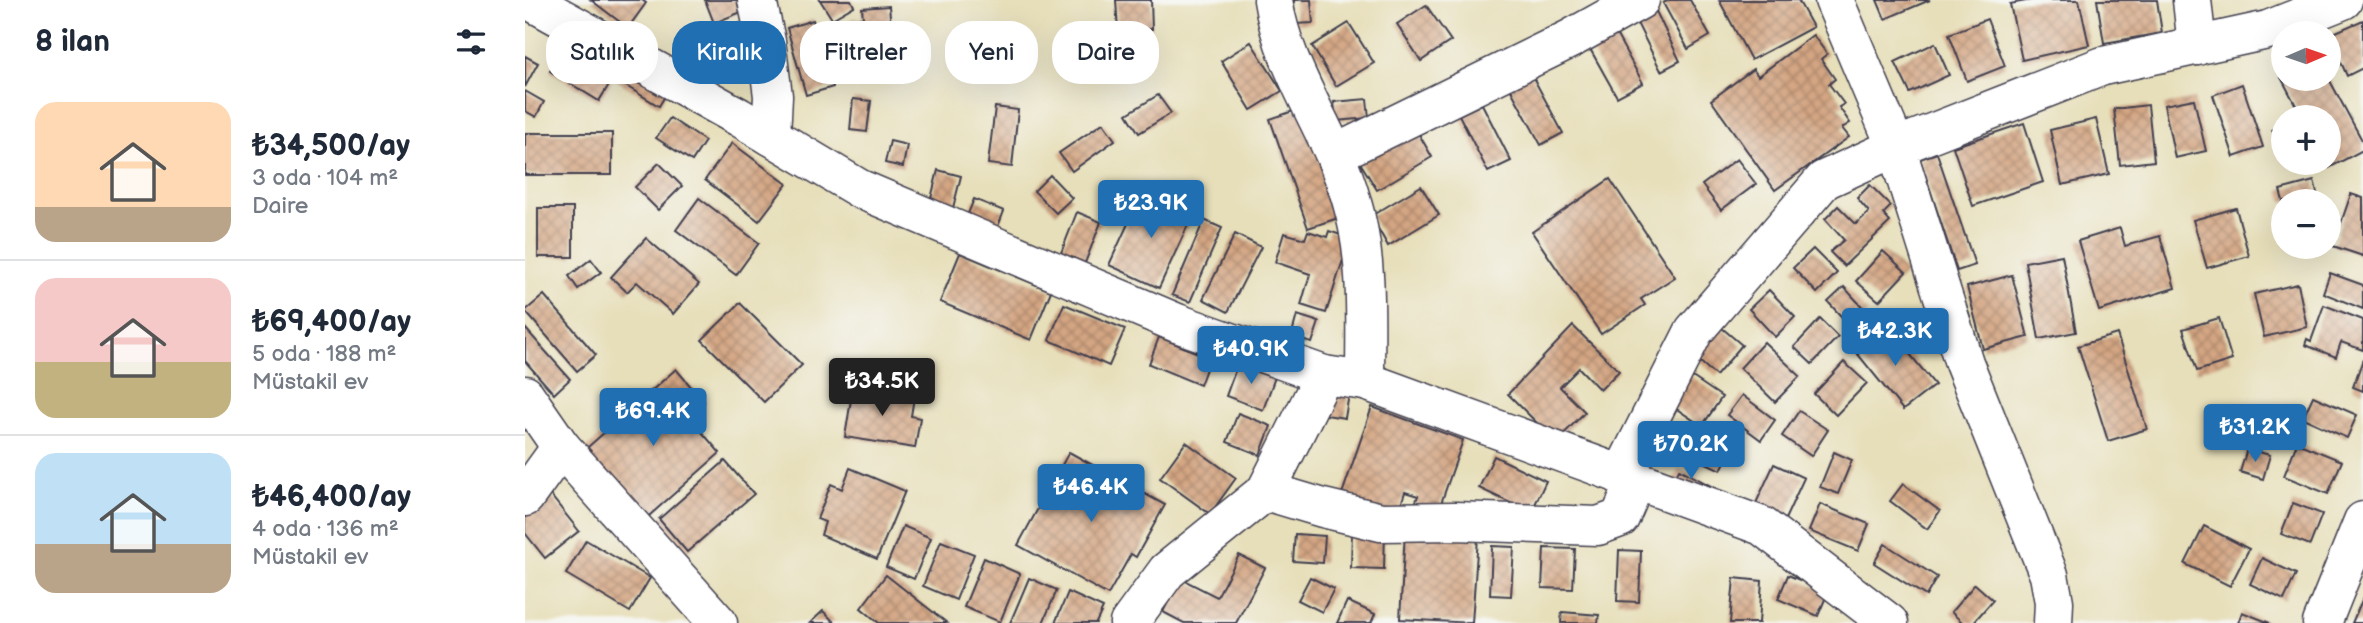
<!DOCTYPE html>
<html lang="tr">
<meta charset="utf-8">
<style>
:root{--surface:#fff;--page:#f6f6f7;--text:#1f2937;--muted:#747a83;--line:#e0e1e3;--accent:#1f6fb2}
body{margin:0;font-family:"Balsamiq Sans",sans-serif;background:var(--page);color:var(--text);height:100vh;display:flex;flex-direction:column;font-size:26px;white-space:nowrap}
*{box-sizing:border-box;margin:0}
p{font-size:23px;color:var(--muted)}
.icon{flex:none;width:38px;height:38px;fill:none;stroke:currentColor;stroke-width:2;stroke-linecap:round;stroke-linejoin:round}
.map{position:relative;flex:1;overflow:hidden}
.sheet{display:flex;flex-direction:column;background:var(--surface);width:525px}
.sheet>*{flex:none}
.banner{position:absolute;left:21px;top:21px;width:665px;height:63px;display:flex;gap:14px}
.needle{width:46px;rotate:88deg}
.fabs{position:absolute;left:1746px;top:21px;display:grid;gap:14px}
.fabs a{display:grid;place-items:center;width:70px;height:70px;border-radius:50%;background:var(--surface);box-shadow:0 7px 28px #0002;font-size:35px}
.price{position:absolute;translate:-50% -60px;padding:0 16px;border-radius:7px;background:var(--accent);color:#fff;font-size:23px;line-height:46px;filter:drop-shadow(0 2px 4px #0008)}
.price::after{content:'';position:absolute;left:50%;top:42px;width:21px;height:16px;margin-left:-10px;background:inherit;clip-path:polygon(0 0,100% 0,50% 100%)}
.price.selected{background:#222;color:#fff}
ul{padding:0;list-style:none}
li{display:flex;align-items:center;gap:21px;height:175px;padding:0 35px}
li+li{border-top:2px solid var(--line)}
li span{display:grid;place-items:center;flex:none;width:196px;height:140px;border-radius:21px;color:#555}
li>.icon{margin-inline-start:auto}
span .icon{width:84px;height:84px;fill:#fffc;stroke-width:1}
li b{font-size:30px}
h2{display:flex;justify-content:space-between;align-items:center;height:84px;padding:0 35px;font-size:30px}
.pill{padding:0 24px;border-radius:28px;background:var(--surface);box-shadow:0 7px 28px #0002;font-size:24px;line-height:63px}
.pill.selected{background:var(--accent);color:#fff}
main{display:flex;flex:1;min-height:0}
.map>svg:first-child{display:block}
.building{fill:url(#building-cross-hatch)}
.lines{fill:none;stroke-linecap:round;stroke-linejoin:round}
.minor-casing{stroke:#403e4e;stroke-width:41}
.minor{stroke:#fff;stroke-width:38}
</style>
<main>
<section class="sheet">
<h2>8 ilan<svg class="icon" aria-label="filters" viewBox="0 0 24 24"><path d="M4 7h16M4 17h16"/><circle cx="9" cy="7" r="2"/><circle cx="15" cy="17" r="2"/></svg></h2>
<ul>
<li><span style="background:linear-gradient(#ffd9b3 75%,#b9a48a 0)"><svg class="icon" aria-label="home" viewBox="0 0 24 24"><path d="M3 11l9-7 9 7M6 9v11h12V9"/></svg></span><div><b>₺34,500/ay</b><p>3 oda · 104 m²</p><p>Daire</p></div></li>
<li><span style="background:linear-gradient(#f6c9c9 60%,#c2b280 0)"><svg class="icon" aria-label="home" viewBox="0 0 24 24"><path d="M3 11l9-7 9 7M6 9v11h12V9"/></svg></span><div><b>₺69,400/ay</b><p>5 oda · 188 m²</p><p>Müstakil ev</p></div></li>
<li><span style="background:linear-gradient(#bfe0f5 65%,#b9a48a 0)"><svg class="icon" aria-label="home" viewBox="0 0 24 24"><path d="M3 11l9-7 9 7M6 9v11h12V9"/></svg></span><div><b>₺46,400/ay</b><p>4 oda · 136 m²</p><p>Müstakil ev</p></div></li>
</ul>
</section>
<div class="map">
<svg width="1838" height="623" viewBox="0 0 1838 623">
<defs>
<pattern id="building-cross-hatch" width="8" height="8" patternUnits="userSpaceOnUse" patternTransform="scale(1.75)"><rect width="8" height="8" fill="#d4a683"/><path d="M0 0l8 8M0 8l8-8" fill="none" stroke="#ac876c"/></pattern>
</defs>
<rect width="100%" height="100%" fill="#f6f6f2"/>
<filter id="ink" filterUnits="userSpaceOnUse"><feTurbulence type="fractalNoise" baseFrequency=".0143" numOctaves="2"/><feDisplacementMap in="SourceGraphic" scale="14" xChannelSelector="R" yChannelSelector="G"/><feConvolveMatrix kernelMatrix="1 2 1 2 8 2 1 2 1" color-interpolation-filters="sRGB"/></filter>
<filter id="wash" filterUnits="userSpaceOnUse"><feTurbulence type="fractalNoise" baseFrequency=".00686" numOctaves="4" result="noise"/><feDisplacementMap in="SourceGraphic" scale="28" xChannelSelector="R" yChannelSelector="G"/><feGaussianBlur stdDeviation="1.57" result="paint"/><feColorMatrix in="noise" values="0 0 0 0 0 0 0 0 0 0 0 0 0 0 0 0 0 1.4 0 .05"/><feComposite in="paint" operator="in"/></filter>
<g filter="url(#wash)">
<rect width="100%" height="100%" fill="#e7dfba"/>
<g id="blocks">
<g class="building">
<polygon points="66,0 117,0 121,3 103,28"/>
<polygon points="180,0 220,0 224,9 189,23"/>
<polygon points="295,0 326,0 329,6 307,19"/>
<polygon points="591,0 626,0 627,29 593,31"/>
<polygon points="769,0 786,0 788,23 770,24"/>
<polygon points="1144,0 1165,0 1185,36 1163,49 1138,3"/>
<polygon points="1194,0 1273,0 1288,27 1226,60"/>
<polygon points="1352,0 1405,0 1360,19"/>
<polygon points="1506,0 1554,0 1564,45 1497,60 1485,4"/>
<polygon points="1572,0 1632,0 1637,33 1579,43"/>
<polygon points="901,5 926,41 896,61 872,24"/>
<polygon points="1128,5 1155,61 1136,71 1108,15"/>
<polygon points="364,6 370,68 331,72 326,19 338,18 337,8"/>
<polygon points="228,19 235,43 197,56 189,32"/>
<polygon points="1462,19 1480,66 1442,81 1424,34"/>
<polygon points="288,20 308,87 281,95 262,28"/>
<polygon points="1838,20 1838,68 1822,76 1804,35"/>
<polygon points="824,23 849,63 811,86 787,46"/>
<polygon points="1090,32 1118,83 1092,97 1064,47"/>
<polygon points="49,33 143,91 134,106 88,78 74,101 25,71"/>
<polygon points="1288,35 1302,54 1296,59 1310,79 1304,84 1319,104 1314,107 1325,123 1317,128 1324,137 1250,190 1186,100 1228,69 1233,76"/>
<polygon points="726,42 757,91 726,110 696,61"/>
<polygon points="1410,43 1424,75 1385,93 1370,62"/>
<polygon points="0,56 13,63 0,87"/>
<polygon points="1759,64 1759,79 1804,79 1838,142 1838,150 1804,168 1801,163 1804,163 1804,117 1777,117 1751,68"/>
<polygon points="1003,68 1038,133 1016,145 981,81"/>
<polygon points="1717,84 1738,147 1709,157 1688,95"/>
<polygon points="0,91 19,102 11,117 0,111"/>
<polygon points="633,95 646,113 614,133 602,114"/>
<polygon points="328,99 346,101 342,132 325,130"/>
<polygon points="842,99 844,118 811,121 809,102"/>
<polygon points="1669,99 1681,151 1650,158 1639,105"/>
<polygon points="957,104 986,161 963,172 934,115"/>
<polygon points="1623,105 1629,161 1595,165 1589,109"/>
<polygon points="470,107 493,110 487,167 463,164"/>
<polygon points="777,108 816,217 783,228 745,119"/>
<polygon points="145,118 180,141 167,161 131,138"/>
<polygon points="1571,119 1584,174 1537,185 1525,130"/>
<polygon points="887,122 907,157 852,190 831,156"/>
<polygon points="578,123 590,140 547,171 534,153"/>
<polygon points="1499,123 1518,182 1448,206 1428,147"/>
<polygon points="1759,125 1759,157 1747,130"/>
<rect x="0" y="133" width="87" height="42"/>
<polygon points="365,141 382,145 378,167 360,163"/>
<polygon points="207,143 262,184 234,221 180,180"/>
<polygon points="1412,153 1450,265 1432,271 1395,159"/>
<polygon points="1212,159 1231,184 1196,210 1177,185"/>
<polygon points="134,163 157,186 133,210 110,187"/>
<polygon points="413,170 436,176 427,212 404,207"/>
<polygon points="525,175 547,198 531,213 509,191"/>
<polygon points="1085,179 1150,277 1116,299 1120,305 1076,334 1007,232"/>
<polygon points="1789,181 1794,201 1758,201 1755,190"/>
<polygon points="1345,185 1366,206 1358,214 1365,222 1319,266 1305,252 1319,240 1300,219 1313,206 1331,224 1344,212 1332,198"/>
<polygon points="896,186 914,215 863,246 846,216"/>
<polygon points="618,191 668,214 634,288 584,265"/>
<polygon points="1826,194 1838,198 1838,256 1808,246"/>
<polygon points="174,198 234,243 211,275 151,230"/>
<polygon points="449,199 479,211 469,237 438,226"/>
<rect x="13" y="208" width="35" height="49"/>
<polygon points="1711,208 1724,256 1682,268 1668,220"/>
<polygon points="552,212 576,222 560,263 536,253"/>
<polygon points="679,220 697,228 665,302 647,295"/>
<polygon points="1595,228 1600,246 1635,236 1650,288 1574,311 1553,241"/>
<polygon points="783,231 802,237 804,231 825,238 801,313 776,305 785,274 750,262 759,233 780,239"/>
<polygon points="710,234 736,247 703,312 678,299"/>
<polygon points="121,238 174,284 148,314 112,282 102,292 86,277"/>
<polygon points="1288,249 1312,273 1292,293 1268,268"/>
<polygon points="1358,251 1381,272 1354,301 1331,281"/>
<polygon points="435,253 526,291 506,340 415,302"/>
<polygon points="1537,255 1551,332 1514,339 1500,262"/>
<polygon points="66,259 76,272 53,289 44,276"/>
<polygon points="1805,273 1838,285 1838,309 1798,293"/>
<polygon points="1487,275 1503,337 1458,349 1442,287"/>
<polygon points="1773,284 1782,327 1739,337 1729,294"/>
<polygon points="1319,287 1343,313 1327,328 1303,302"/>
<polygon points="1244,290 1270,317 1250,337 1224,309"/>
<polygon points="19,295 71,355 52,371 0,311"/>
<polygon points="215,303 277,365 239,402 177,340"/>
<polygon points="539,304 600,329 584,366 524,340"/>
<polygon points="1799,305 1838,320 1838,350 1816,342 1811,357 1780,345 1782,339 1786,341"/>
<polygon points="772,315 794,322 787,343 766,337"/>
<polygon points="1694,318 1707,360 1672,371 1658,329"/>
<polygon points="1295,319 1313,337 1287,364 1269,347"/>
<polygon points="1048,326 1094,371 1075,390 1054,368 1035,387 1060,412 1031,442 983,394"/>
<polygon points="1363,327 1410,385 1378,410 1331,352"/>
<polygon points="0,328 45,379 29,394 0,361"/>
<polygon points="1197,328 1217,345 1191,376 1171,358"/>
<polygon points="1592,334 1622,429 1583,441 1553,346"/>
<polygon points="634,337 685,358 675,385 624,364"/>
<polygon points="1239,342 1275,376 1250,402 1215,368"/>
<polygon points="1838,359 1838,391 1828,387"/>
<polygon points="1319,362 1342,383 1311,415 1289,394"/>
<polygon points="713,363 750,377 738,410 701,396"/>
<polygon points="151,369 179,402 163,416 195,453 116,523 55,454"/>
<polygon points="1160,372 1197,397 1177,426 1140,401"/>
<polygon points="328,387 389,397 386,416 395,418 390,448 320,437"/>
<polygon points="804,391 824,394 820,418 801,415"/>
<polygon points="1217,395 1250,420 1236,440 1202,415"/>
<polygon points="1788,396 1832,415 1822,438 1778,418"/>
<polygon points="847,407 938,440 913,512 890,504 893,496 880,492 872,517 816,497"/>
<polygon points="1274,411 1303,430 1286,456 1257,436"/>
<polygon points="713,413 746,426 735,455 702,442"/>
<polygon points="1181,436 1207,448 1196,470 1170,458"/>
<polygon points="661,442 711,478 685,514 635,478"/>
<polygon points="1772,443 1817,461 1803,494 1759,476"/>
<polygon points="1722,449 1745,455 1738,479 1715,472"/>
<polygon points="544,452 640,505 611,557 606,554 583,595 493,545"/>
<polygon points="1309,452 1327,460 1313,494 1295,487"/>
<polygon points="969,456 1021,481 1006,513 954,488"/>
<polygon points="200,461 229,494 162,552 134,519"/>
<polygon points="1249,464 1279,478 1256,528 1226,514"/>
<polygon points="325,468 380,491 352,559 296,535 300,522 292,519 306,484 317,489"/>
<polygon points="1154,469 1197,492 1147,483"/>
<polygon points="1378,484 1415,511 1402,529 1365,501"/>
<polygon points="23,492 54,531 20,558 0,533 0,510"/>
<polygon points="1768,503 1797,514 1785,545 1756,534"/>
<polygon points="1295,504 1344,524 1333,551 1284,531"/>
<polygon points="378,526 406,538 389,579 361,567"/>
<polygon points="1679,526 1724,549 1705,586 1660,564"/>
<polygon points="827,530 860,531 859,569 826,568"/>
<polygon points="880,532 953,537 947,623 875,619"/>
<polygon points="770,534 800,536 798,563 768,561"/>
<polygon points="61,540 125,578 105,612 41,574"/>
<polygon points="416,541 449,554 431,600 398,586"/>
<polygon points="1360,544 1412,577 1401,596 1349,563"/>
<polygon points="967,546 989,547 986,596 965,595"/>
<polygon points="1019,548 1050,549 1048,589 1017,588"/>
<polygon points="1094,550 1116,551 1114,602 1092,601"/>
<polygon points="714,555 740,568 711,623 659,623 638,612 655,578 692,597"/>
<polygon points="459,558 495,574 475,622 439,607"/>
<polygon points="1737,558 1771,574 1759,600 1725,584"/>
<polygon points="361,575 422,623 354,623 336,608"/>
<polygon points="1263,575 1303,592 1293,616 1253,599"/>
<polygon points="785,577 809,589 797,612 773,600"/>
<polygon points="504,578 532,590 518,623 485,623"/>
<polygon points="1209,578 1237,581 1234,623 1205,623"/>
<polygon points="1450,584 1468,600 1448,623 1438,623 1426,612"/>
<polygon points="543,592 578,608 571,623 530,623"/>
<polygon points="1838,598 1838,623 1827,623"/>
<polygon points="822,601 850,614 846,623 812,623"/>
<polygon points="298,611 310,623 285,623"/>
<polygon points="1037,612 1074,615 1073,623 1036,623"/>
<polygon points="1717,612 1745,623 1713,623"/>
</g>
</g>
</g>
<g filter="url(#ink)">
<use href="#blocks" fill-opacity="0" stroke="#403e4e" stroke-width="2"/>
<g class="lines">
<g class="minor-casing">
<g id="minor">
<polyline points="4,0 214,117 335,189 652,323 799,375 840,381 1237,526 1364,623"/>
<polyline points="232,0 241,41 248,96 246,136"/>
<path d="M748,0C759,72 806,130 826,199C844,258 840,320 840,381"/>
<polyline points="1309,0 1371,147 1439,363 1524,575 1529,602 1528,623"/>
<polyline points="1667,0 1672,46"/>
<polyline points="810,154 1045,39 1115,0"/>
<polyline points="0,395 36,447 193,623"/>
<polyline points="1096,476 1169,331 1299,180 1371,147 1578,66 1743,30 1818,0"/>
<polyline points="741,491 798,508 856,522 930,521 1073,526 1095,518 1111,481"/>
<polyline points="0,497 36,447"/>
<polyline points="604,623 642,571 741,491 799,375"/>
<polyline points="1797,623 1838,521"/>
</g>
</g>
<use href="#minor" class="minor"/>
</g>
</g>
</svg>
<div class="fabs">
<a><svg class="needle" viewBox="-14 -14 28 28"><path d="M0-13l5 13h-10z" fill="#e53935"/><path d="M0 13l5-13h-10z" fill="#747a83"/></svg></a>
<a>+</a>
<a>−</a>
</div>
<b class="price" style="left:626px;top:240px">₺23.9K</b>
<b class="price" style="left:1370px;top:368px">₺42.3K</b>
<b class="price" style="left:726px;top:386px">₺40.9K</b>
<b class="price selected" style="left:357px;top:418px">₺34.5K</b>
<b class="price" style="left:128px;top:448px">₺69.4K</b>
<b class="price" style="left:1730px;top:464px">₺31.2K</b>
<b class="price" style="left:1166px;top:481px">₺70.2K</b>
<b class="price" style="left:566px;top:524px">₺46.4K</b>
<div class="banner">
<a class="pill">Satılık</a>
<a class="pill selected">Kiralık</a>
<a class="pill">Filtreler</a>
<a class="pill">Yeni</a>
<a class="pill">Daire</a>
</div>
</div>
</main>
